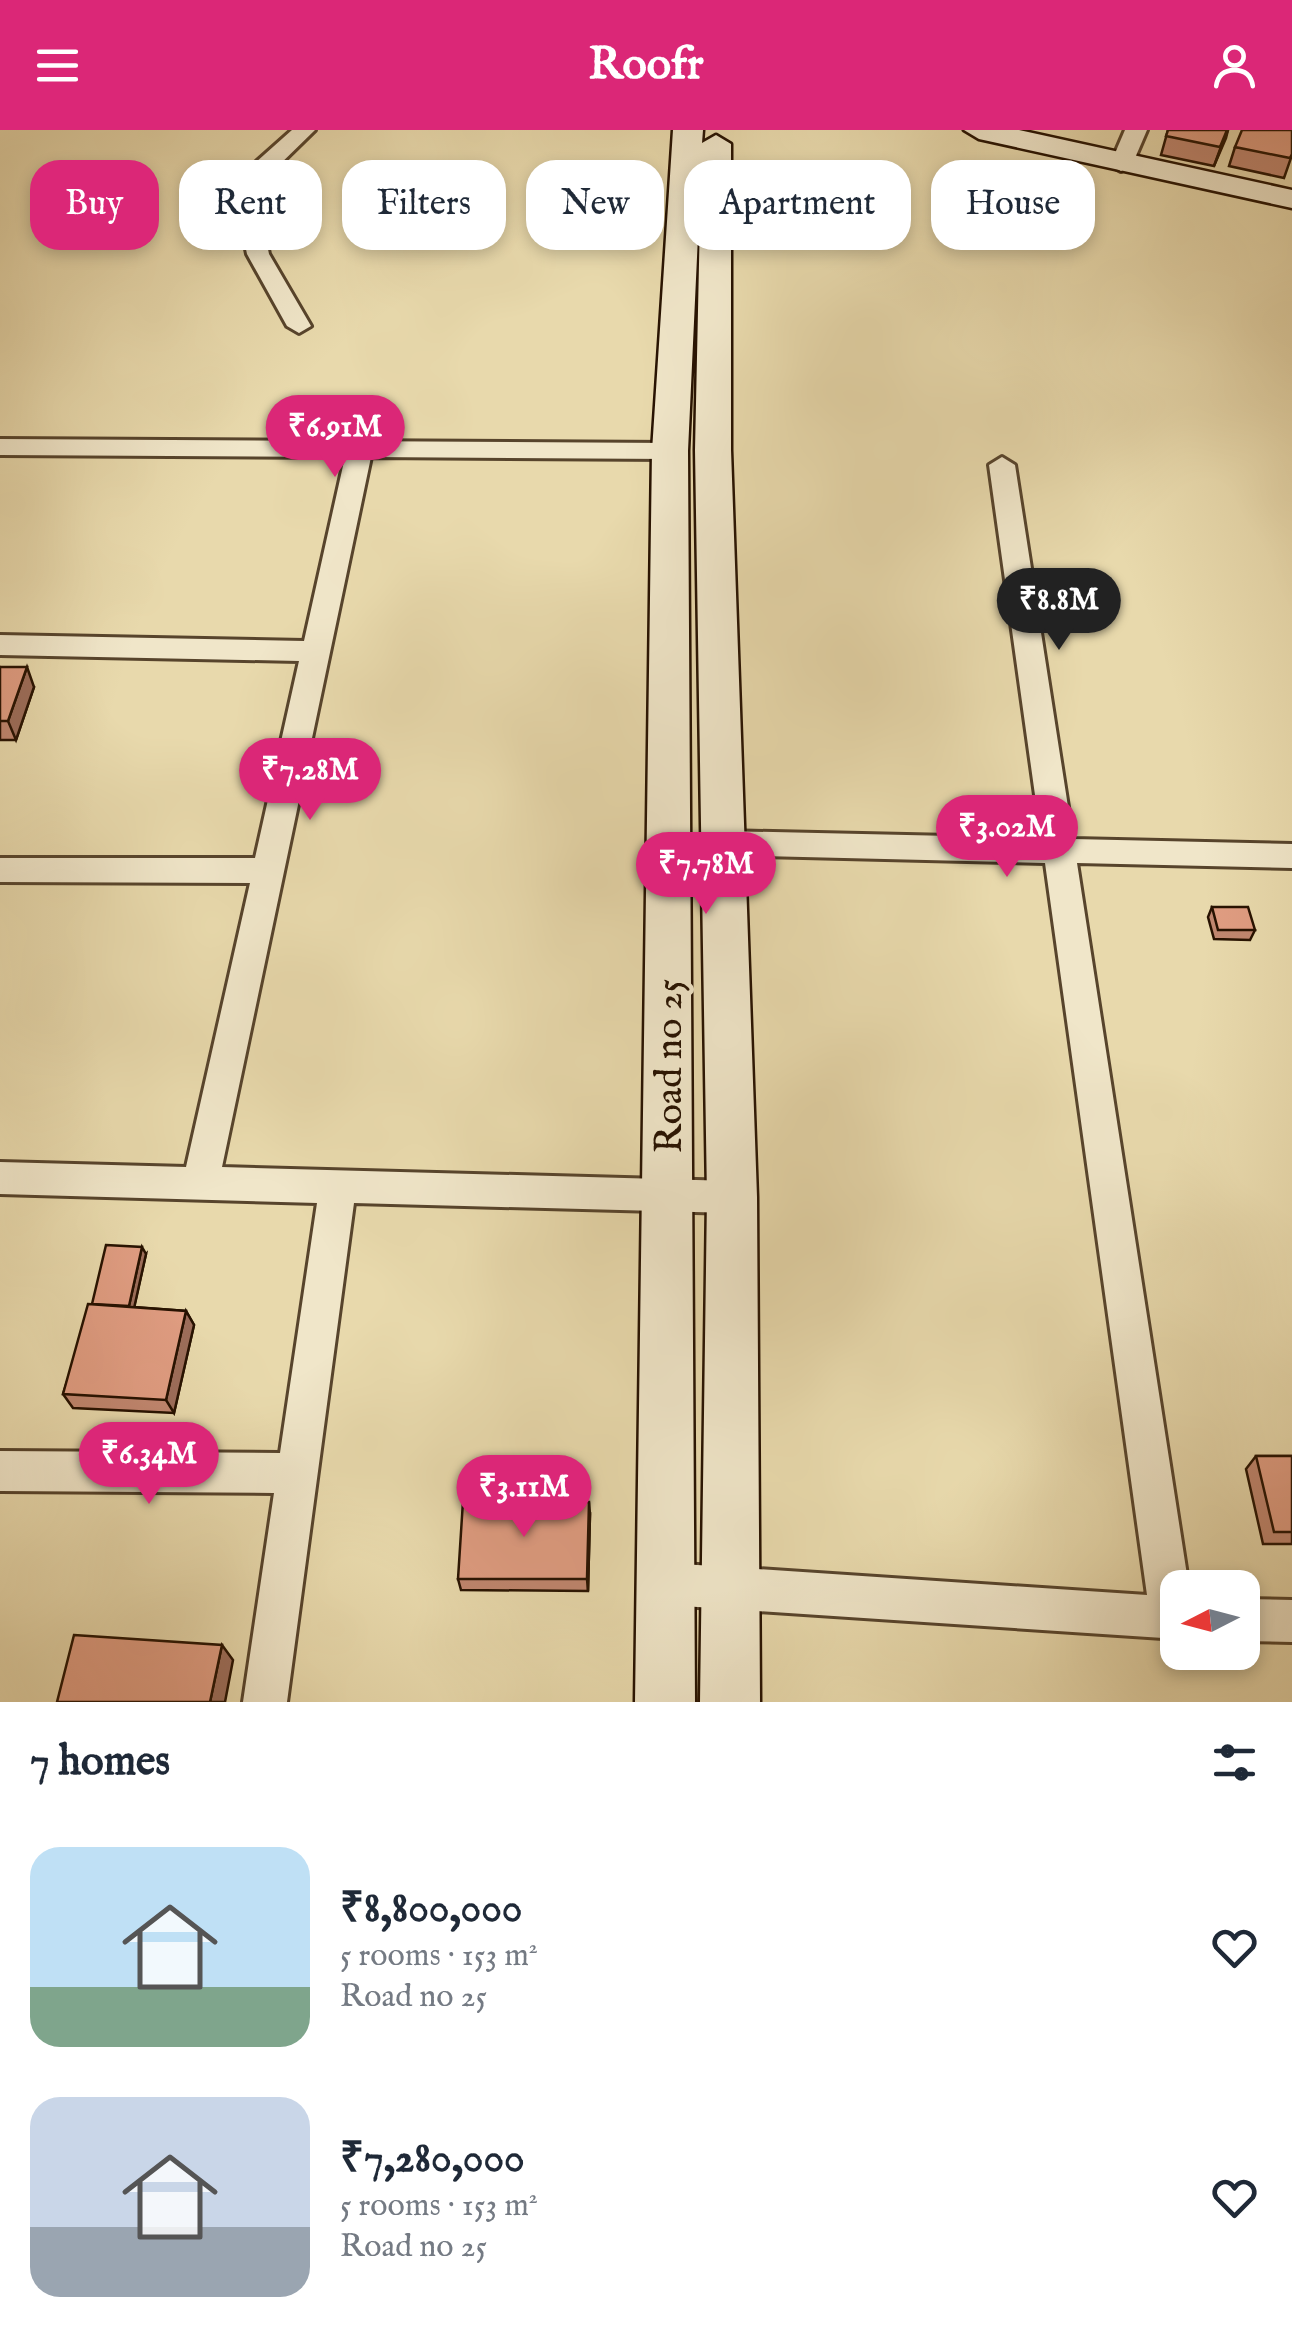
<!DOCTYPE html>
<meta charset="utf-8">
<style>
:root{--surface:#fff;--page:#f6f6f7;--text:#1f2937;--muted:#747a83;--accent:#db2777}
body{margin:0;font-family:"IM FELL English",serif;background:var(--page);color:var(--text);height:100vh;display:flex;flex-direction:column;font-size:38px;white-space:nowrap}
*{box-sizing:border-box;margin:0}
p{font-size:32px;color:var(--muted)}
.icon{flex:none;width:55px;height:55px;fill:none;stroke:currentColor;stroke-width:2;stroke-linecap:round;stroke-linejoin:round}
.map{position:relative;height:1572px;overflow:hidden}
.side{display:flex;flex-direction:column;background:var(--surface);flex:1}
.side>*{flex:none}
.hud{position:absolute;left:30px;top:30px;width:1232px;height:90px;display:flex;gap:20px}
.needle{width:65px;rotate:264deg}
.tools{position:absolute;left:1160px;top:1440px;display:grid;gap:20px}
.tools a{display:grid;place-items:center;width:100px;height:100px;border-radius:20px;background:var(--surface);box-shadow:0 5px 15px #0003;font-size:50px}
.price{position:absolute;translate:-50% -85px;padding:0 22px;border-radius:35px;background:var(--accent);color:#fff;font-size:32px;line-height:65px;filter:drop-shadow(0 2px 5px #0008)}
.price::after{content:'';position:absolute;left:50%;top:60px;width:30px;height:22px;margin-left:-15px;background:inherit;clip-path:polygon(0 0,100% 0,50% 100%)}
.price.current{background:#222;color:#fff}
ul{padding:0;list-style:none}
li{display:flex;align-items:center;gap:30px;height:250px;padding:0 30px}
li span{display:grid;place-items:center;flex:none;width:280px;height:200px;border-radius:30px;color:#555}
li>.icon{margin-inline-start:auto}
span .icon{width:120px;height:120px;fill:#fffc;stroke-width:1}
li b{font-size:42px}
h2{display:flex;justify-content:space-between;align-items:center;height:120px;padding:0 30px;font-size:42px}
.pill{padding:0 35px;border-radius:30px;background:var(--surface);box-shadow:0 5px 15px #0003;font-size:35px;line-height:90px}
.pill.current{background:var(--accent);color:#fff}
header{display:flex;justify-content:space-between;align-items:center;height:130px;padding:0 30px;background:var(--accent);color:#fff;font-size:45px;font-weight:800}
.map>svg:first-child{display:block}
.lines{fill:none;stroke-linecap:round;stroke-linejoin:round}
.street-casing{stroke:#57442c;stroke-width:6}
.secondary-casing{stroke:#271201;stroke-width:5}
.street{fill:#f0e6c9;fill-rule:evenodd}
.secondary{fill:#f0e6c9;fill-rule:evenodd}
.wall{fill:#c18770;stroke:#271201;stroke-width:2.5}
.shaded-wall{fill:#9d6e5b;stroke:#271201;stroke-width:2.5}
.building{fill:#e09d82;stroke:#271201;stroke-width:2.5}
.labels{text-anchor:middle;stroke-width:9;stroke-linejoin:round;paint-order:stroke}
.street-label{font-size:38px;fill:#271201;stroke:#f0e6c9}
</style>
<header><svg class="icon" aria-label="menu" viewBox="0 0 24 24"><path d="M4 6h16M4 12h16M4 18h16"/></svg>Roofr<svg class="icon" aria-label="person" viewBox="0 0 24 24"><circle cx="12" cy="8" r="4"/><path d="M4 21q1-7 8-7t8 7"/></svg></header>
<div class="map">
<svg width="1292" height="1572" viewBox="0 0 1292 1572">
<rect width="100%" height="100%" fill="#e8d9ac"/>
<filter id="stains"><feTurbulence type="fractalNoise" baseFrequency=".002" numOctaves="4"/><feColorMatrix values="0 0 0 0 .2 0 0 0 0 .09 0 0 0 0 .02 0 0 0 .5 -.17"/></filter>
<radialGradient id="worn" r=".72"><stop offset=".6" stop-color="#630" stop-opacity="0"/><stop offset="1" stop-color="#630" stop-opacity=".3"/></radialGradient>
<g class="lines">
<g class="street-casing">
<g id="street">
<polygon points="292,0 315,0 272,42 257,66 269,124 311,196 299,203 287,196 247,124 235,66 255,33"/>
<polygon points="1125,0 1147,0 1132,35 1121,41 1110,35"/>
<polygon points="0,309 670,313 683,321 670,329 371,327 222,1037 732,1051 745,1055 750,1067 745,1079 732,1083 354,1073 287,1572 243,1572 274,1363 0,1361 0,1321 280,1323 317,1073 0,1064 0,1032 186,1037 250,753 0,752 0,728 255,728 299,531 0,525 0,505 304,511 345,327 0,325"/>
<polygon points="1002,327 1015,335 1073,709 1292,714 1292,738 1077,733 1189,1458 1178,1458 1178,1509 668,1475 653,1469 647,1454 653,1439 668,1433 1147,1465 1045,733 723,725 712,722 707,713 712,704 723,701 1041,708 989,335"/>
<polygon points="1242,1469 1292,1470 1292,1512 1242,1511"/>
</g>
</g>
<g class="secondary-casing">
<g id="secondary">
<polygon points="673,0 703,0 702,13 716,5 731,14 731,320 757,1067 760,1572 700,1572 707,1067 695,320 701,41 688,321 695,1572 635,1572 652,321"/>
<polygon points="964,0 1019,0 1292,60 1292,78 979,9"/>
</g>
</g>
<use href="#street" class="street"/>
<use href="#secondary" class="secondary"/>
</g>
<g class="wall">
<polygon points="1168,0 1228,0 1214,36 1161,25"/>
<polygon points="1235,17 1292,25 1284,48 1229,36"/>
<polygon points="0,537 34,557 16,610 0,610"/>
<polygon points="1212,777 1255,800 1250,810 1214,809 1208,787"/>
<polygon points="146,1124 134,1177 186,1181 194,1195 174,1283 73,1278 63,1264 92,1174"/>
<polygon points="1256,1326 1292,1326 1292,1414 1263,1414 1246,1339"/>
<polygon points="590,1384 588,1461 461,1460 458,1449"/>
</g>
<g class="shaded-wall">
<polygon points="1227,0 1228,0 1226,8 1214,36"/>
<polygon points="27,537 34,557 16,610 8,591"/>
<polygon points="142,1117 146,1124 133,1183 129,1176"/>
<polygon points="186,1181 194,1195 174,1283 166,1270"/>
<polygon points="589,1372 590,1384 588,1461 587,1449"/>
<polygon points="222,1515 233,1530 225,1572 210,1572"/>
</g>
<g class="building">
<polygon points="1168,0 1227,0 1220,17 1166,6"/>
<polygon points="1242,0 1292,0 1292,24 1290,28 1235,17"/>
<polygon points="0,537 27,537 8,591 0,591"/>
<polygon points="1212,777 1248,777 1255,800 1218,800"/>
<polygon points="106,1115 142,1117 129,1176 92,1174"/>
<polygon points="88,1174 186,1181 166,1270 63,1264"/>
<polygon points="1256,1326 1292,1326 1292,1402 1274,1402"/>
<polygon points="463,1371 589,1372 587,1449 458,1449"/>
<polygon points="74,1505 222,1515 210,1572 57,1572"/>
</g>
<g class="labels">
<g class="street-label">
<text transform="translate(668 936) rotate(-90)" y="13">Road no 25</text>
</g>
</g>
<rect width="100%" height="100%" filter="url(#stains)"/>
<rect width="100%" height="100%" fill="url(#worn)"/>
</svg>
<div class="tools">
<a><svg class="needle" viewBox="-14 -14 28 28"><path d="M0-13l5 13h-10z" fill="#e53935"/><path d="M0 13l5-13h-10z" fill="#747a83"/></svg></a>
</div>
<b class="price" style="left:335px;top:350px">₹6.91M</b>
<b class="price current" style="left:1059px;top:523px">₹8.8M</b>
<b class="price" style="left:310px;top:693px">₹7.28M</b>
<b class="price" style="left:1007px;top:750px">₹3.02M</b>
<b class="price" style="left:706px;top:787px">₹7.78M</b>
<b class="price" style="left:149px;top:1377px">₹6.34M</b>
<b class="price" style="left:524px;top:1410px">₹3.11M</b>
<div class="hud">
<a class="pill current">Buy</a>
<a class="pill">Rent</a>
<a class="pill">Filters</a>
<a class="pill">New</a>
<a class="pill">Apartment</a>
<a class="pill">House</a>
</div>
</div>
<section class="side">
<h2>7 homes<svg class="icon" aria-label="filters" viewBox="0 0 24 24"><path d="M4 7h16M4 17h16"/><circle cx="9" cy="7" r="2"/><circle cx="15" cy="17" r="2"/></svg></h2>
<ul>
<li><span style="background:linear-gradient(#bfe0f5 70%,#7fa58c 0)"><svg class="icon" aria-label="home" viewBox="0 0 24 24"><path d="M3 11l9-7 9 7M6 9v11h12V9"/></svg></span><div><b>₹8,800,000</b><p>5 rooms · 153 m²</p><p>Road no 25</p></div><svg class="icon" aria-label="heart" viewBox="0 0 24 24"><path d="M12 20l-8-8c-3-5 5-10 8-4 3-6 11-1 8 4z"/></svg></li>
<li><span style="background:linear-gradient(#c9d6e8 65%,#9aa5b1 0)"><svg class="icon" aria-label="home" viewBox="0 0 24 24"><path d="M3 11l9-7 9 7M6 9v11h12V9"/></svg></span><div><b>₹7,280,000</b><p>5 rooms · 153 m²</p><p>Road no 25</p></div><svg class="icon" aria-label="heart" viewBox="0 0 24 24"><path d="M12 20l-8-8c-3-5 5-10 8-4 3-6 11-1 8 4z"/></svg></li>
</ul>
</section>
